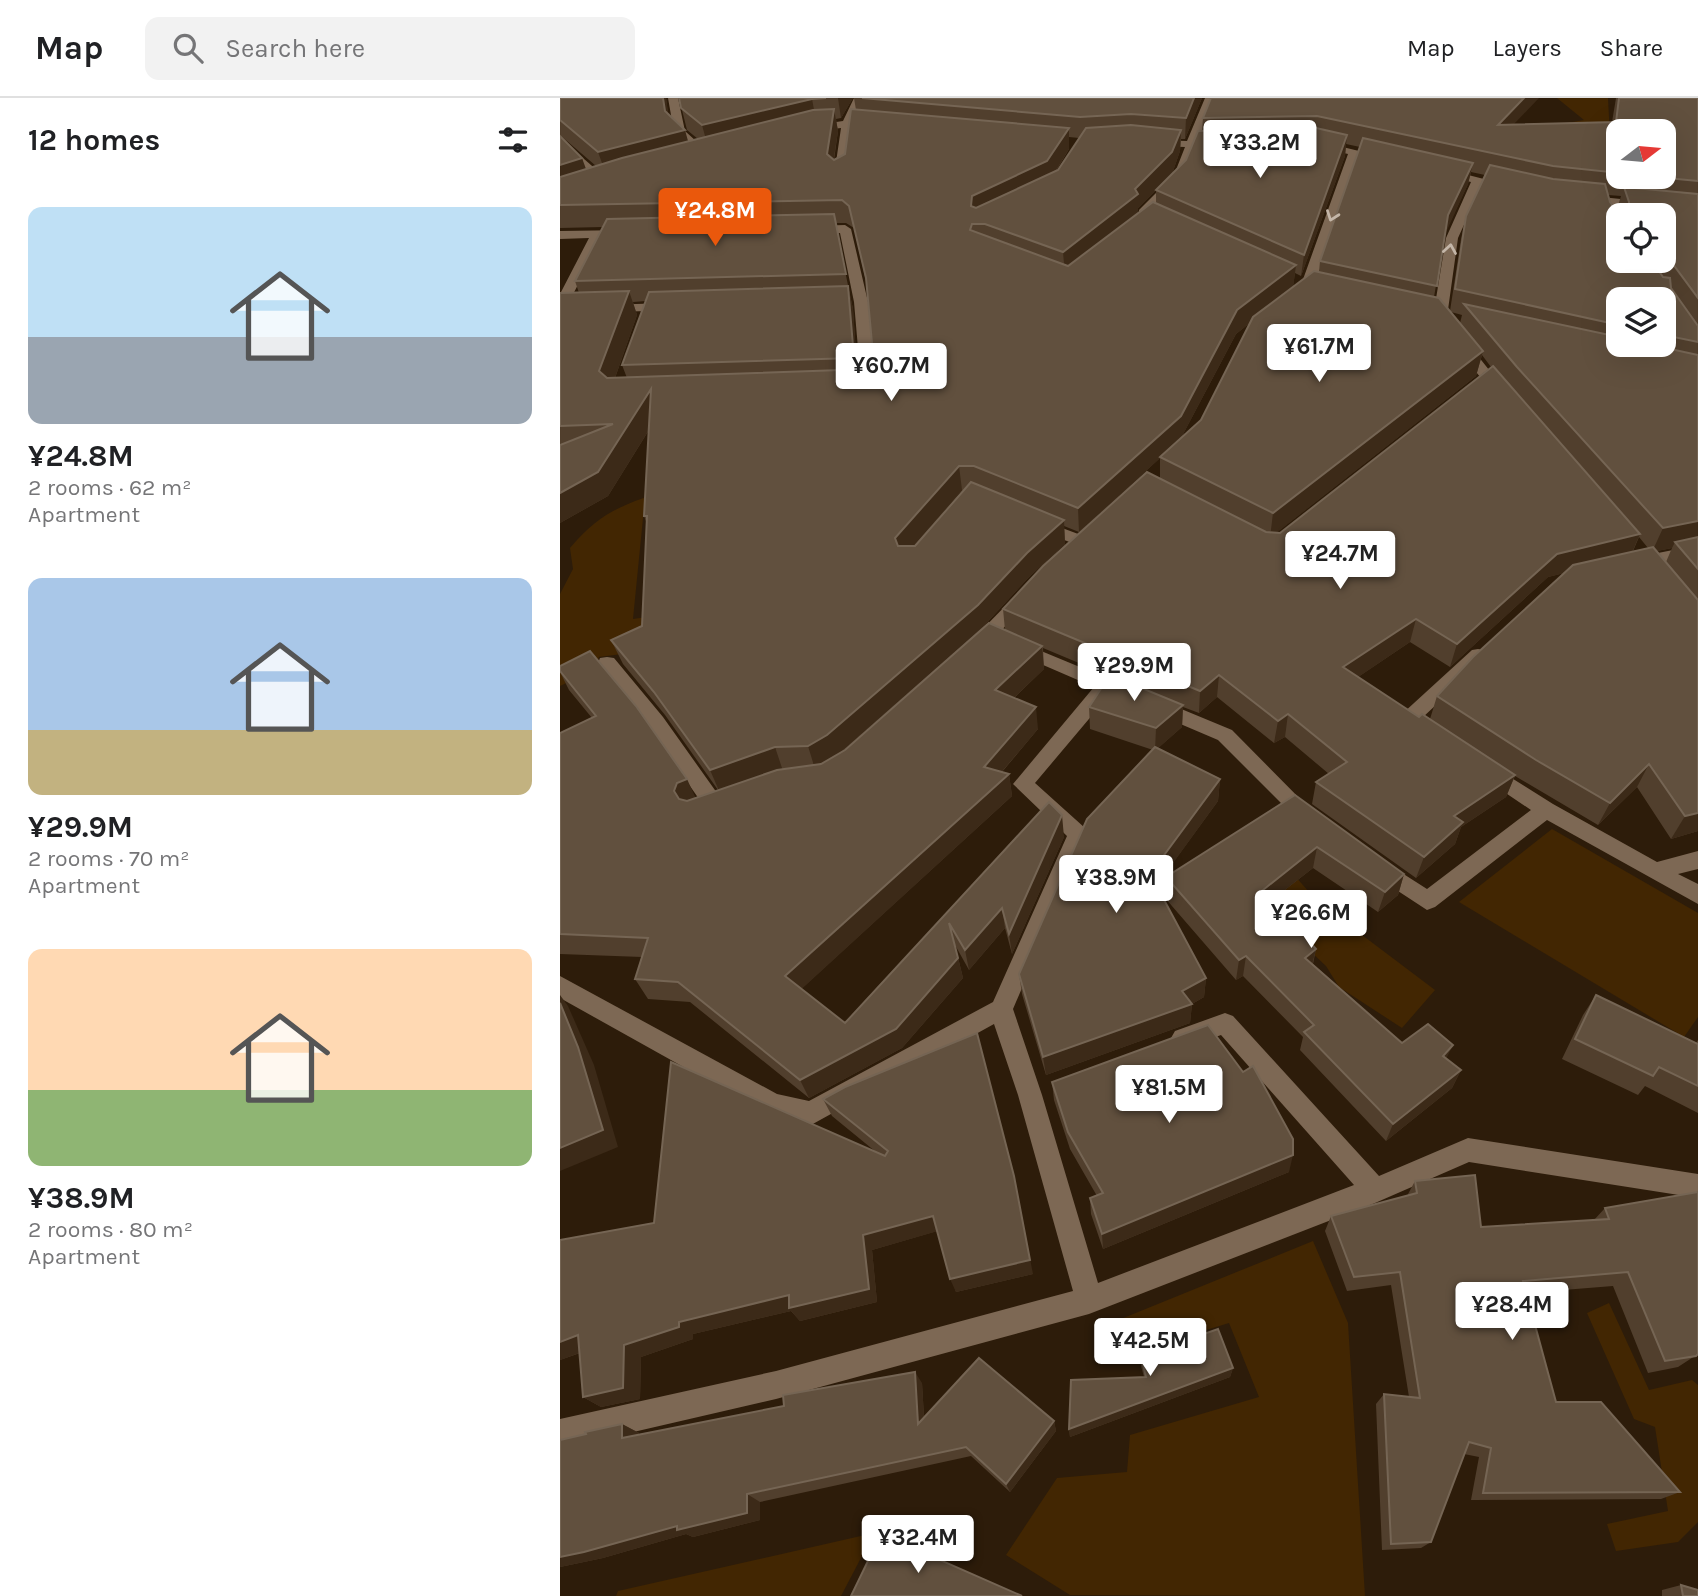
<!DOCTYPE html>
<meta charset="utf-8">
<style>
:root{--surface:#fff;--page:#f2f2f2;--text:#202124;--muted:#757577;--line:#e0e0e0;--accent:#ea580c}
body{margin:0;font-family:Karla,sans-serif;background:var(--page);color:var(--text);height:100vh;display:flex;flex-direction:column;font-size:26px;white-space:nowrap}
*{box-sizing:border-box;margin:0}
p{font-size:23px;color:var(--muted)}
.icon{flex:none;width:38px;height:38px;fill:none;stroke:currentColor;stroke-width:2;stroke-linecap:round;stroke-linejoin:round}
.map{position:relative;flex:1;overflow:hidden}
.sheet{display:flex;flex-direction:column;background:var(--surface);width:560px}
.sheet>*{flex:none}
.needle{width:46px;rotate:74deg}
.controls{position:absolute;left:1046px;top:21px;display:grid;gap:14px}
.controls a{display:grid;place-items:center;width:70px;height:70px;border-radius:14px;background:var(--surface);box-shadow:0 7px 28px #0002;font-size:35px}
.price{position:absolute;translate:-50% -60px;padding:0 16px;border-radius:7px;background:#fff;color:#222;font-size:23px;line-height:46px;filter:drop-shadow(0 2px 4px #0008)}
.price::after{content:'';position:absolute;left:50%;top:42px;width:21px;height:16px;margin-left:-10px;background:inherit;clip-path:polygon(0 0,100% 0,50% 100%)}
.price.active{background:var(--accent);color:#fff}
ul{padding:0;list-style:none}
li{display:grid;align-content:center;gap:14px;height:371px;padding:0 28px}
li span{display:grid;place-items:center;height:217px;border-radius:14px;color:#555}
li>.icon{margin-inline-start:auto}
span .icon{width:126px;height:126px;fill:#fffc;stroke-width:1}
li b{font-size:30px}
h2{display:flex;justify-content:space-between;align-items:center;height:84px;padding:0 28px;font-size:30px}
header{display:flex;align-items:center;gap:42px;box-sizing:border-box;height:98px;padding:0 35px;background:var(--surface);border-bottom:2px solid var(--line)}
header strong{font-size:33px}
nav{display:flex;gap:38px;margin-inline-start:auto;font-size:24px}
.search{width:490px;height:63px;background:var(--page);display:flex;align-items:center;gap:18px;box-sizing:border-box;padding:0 24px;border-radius:14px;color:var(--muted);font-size:26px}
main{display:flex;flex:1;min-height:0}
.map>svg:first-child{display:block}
.green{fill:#422602}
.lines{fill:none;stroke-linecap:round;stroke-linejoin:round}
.minor{fill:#7d6854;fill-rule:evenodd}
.wall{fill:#513f2d;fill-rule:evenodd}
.shaded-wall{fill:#3c2a18}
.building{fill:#61503e;stroke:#756554;stroke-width:2}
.oneway{stroke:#c4b6a8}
</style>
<header>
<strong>Map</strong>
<div class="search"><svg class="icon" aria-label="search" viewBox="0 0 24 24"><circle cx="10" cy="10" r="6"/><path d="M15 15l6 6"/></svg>Search here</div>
<nav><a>Map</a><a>Layers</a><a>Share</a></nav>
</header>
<main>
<section class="sheet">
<h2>12 homes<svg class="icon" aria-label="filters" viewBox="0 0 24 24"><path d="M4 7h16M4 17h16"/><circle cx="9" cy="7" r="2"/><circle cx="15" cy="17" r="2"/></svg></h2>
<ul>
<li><span style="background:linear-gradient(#bfe0f5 60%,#9aa5b1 0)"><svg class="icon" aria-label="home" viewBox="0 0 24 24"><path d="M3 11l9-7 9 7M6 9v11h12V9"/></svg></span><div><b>¥24.8M</b><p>2 rooms · 62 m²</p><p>Apartment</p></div></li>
<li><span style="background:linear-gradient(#a9c7e8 70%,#c2b280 0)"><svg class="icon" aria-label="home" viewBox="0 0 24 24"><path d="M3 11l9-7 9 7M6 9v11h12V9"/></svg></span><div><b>¥29.9M</b><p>2 rooms · 70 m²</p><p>Apartment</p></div></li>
<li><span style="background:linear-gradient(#ffd9b3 65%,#8fb573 0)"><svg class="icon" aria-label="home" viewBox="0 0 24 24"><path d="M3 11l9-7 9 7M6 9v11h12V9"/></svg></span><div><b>¥38.9M</b><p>2 rooms · 80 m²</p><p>Apartment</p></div></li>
</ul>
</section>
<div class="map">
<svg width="1138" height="1498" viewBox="0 0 1138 1498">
<rect width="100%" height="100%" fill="#2d1c0a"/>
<g class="green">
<polygon points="997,0 1048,0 1050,39 966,32 1024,22"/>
<path d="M100,394L113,406L84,410L73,521L161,508L62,556L39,559L34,572L0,588V496L13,471L10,450C40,415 58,409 100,394Z"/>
<polygon points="992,731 1138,815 1138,919 1124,939 899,804"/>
<polygon points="719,760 757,803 875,892 842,930 779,889 766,868 688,795"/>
<polygon points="753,1143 788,1225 805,1498 510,1497 446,1457 497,1380 567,1374 570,1337 699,1299 669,1225 568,1256 556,1223"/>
<polygon points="1049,1205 1089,1292 1132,1282 1138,1287 1138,1424 1118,1444 1056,1453 1047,1426 1108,1413 1095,1329 1074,1321 1027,1215"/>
<polygon points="314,1435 281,1498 56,1498 58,1493"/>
</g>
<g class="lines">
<g class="minor">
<polygon points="108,0 118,0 125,33 149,55 149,59 141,59 114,34"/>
<polygon points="294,0 304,0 294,23 317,26 323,29 317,32 292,30 286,78 280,82 274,78 281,30 249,34 243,31 249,28 283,23"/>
<polygon points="645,0 655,0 639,43 659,44 665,47 659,50 636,50 623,81 591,114 597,117 597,123 589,123 579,118 579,112 614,77 625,49 594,48 588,45 594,42 627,43"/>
<polygon points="0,40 47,81 47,87 39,87 0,49"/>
<polygon points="758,43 832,61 826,64 798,58 754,189 737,201 730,197 741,187 788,56 754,48 752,46"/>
<polygon points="881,70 955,89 949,93 922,87 898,140 887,219 945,292 947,295 945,298 935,298 873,219 886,140 911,84 877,76 875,74"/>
<polygon points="1022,97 1138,109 1138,117 1018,104 1018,98"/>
<polygon points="285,127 291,131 308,204 316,289 309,293 296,292 294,289 301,285 294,204 280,135 251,136 245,132 251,128"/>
<polygon points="68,132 74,136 72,139 42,140 7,208 110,205 117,209 115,212 0,216 0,196 29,140 0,141 0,133"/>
<polygon points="478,421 529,440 531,444 523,449 472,430 470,426 472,422"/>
<polygon points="1138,447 1138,457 1073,472 1064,466 1073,460"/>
<polygon points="464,493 473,499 470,503 422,552 410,552 407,548 410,544 458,495"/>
<polygon points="457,543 672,632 758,719 755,725 748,727 741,725 658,642 550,596 475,685 525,730 528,736 453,911 482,997 538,1185 794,1087 661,937 623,951 615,947 611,940 615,933 665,915 673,918 819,1078 908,1040 1138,1076 1138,1100 909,1064 815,1105 529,1216 216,1301 0,1351 0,1321 216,1273 513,1193 458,997 434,926 251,1027 204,1014 0,900 0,878 217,996 249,1003 433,904 507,738 453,686 534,589 451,553 448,549 451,545"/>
<path d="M918,551L924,552L927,557L924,562L862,620L877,633L874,638C862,642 846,632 839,621L842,616L912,552Z"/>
<polygon points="47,559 54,560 103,619 162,702 165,708 162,714 155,716 148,714 89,629 40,570 38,565 40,560"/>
<polygon points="926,664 993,706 1097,764 1138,753 1138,771 1118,776 1138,786 1138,806 987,722 875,809 867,812 812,776 809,770 812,764 820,761 867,791 971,712 919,677 916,672 919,667"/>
</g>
</g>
<g class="wall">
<path d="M0,0H106L108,16L128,44L138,41L127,32L119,0H293L281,20L276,21L278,33L274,62L285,56L296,12L294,0H642L625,41H621L620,53L612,76L578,110V116L596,106V92L626,62L642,33L643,20L651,0L954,26L1052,24L1056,0H1138V733L1111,741L1077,689L1038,727L955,678L946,699L901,729L895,746L856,780L752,706L756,684L769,676L725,639L714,645L657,599L639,615L623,609L622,629L598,650L660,681L658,703L596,788L646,880L644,899L632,906L630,925L486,977L462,896L459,876L593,652L530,631L529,609L550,578L483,550L484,571L454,600L478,631L442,674L449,676L452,698L241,891L285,925L489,704L504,739L452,856L445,830L409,872L395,847L403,880L342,950L249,1000L130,904L88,901L75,881L82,859L0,856V635L32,620L9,592L0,574V568L136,700L158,692L105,617L63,566L51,542L82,528L87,426L84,418L89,332L48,398L0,425V195H19L15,183L43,129L0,130V38L26,71L36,68L0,37ZM1059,33L1104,79H1059ZM509,39L519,40L498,72L496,73L509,51ZM786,46L800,49L760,163L759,174L733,188L735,175L741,178L785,58ZM911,74L925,77L906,118L901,141L890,213L874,199L885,135L908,86ZM1048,97L1061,98L1057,111L1058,114L1050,104ZM1059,117H1104V163H1059ZM275,125H286L294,130L307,188L314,267L310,271H297L293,211ZM1059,201H1104V247H1059ZM86,203L62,267L67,280H55L77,217L73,204ZM891,214L902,217L900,225ZM691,224L641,322L621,340L676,236ZM922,257L931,269L720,435L717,434L916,278ZM600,360V381L443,511L445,532L280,655L421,531L469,479L505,446L504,428L519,434ZM402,392H403L354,448ZM1079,439L1088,450L1073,453ZM1112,450L1106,464L1097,453ZM1004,475L877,598L870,621L859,619L798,579L850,544L890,569L988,479Z"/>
<polygon points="735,697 844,776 838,797 818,814 753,770 712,802 756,851 753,866 842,945 886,961 901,972 892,990 826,1043 740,952 743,939 683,878 676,882 605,800 606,779"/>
<polygon points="1036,897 1136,945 1138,942 1138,1015 1085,988 1078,997 1002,961 1023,917"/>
<polygon points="492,984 729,1074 543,1151 531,1116 530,1100 537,1098 510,1051 494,1002"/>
<polygon points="285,989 473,1176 396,1194 377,1133 312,1152 317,1204 240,1223 231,1213 133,1236 133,1241 81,1259 80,1301 41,1309 23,1299 20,1255 0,1262 0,1142 94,1125 316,1054 272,1018 263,1001"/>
<polygon points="855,1083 921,1129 1034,1122 1045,1110 1138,1256 1118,1269 1088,1275 1053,1188 966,1195 996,1304 1120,1394 1101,1401 911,1402 919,1359 904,1356 871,1444 861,1450 822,1452 816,1306 824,1296 849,1299 831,1187 787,1193 765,1133 771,1118 847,1098"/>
<polygon points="581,1258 673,1270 670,1279 510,1339 509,1331 584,1279 581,1268"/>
<polygon points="362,1285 364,1319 494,1323 496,1333 450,1394 411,1358 200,1404 200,1422 133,1439 126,1436 43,1460 0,1469 0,1342 26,1336 62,1326 79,1335 79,1337"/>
<polygon points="1121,1487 1138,1498 1099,1498 1102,1498 1102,1492"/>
</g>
<g class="shaded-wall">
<polygon points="103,0 106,0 111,34 105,13"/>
<polygon points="278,0 293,0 281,20"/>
<polygon points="634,0 642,0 625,41 626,20"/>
<polygon points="964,0 979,0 933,48 938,27"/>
<polygon points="252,1 256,22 148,49 142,27"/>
<polygon points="274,11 278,33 271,78 267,56"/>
<polygon points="509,30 509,51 488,85 414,121 411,108 412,98"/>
<polygon points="125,32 131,54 46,76 38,54"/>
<polygon points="621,32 620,53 612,76 578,110 578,119 505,177 503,154 575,91"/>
<polygon points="787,37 785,58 741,178 744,157"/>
<polygon points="22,60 30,82 0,91 0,67"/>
<polygon points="913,65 908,86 884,139 888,117"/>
<polygon points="736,167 733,191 676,236 620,342 519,434 518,410 677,212"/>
<polygon points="288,188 293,211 298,282 294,260"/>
<polygon points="69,193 77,217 49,297 39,273"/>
<polygon points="923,253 916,278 710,440 713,415"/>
<polygon points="91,291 100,314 48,398 0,425 0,395"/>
<polygon points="399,368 402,392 340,464 335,440"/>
<polygon points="504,422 505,446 469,479 421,531 274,660 255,671 248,648"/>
<polygon points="1138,423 1138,445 1115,444 1112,450 1092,454 1103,430"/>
<polygon points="1080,436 1070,459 988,479 890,569 897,546 997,456"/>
<polygon points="856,521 850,544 779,592 783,569"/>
<polygon points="482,548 484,571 438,615 435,592"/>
<polygon points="659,577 657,599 639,615 640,593"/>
<polygon points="623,607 622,629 595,653 596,630"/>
<polygon points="476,609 478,631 427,691 424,669"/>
<polygon points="728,616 725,639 714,645 718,623"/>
<polygon points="215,649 223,673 160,695 150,672"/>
<polygon points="1089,666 1077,689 1038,727 1050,705"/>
<polygon points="449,676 452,698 234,898 225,878"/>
<polygon points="955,677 946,699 901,729 895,746 856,780 864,759 894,718"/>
<polygon points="127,681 137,703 125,715 114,693 117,685"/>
<polygon points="660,681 658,703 574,819 574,798"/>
<polygon points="1138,715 1138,733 1111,741 1125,718"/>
<polygon points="502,717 504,739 452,856 449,836"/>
<polygon points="757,749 753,770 699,812 703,792"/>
<polygon points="844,776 838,797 818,814 825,794"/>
<polygon points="442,810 445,830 409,872 405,852"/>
<polygon points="756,851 751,871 745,860"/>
<polygon points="686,858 683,878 676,882 679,862"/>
<polygon points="398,860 403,880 342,950 249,1000 240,982"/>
<polygon points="646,880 644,899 632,906 630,925 486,977 483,959 622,893"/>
<polygon points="0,897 8,908 34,967 58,1049 0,1073"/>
<polygon points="893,947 884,965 883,958"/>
<polygon points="901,972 892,990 826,1043 833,1026"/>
<polygon points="733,1057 729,1074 543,1151 542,1136"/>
<polygon points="454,1078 473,1176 396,1194 390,1181"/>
<polygon points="373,1118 378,1133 312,1152 317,1204 240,1223 231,1213 133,1236 133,1241 81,1259 80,1301 41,1309 23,1299 64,1247 119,1224 303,1137"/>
<polygon points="18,1237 36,1249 0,1262 0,1244"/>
<polygon points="673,1270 670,1279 510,1339 509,1331"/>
<polygon points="355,1274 362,1285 365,1336 358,1326"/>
<polygon points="494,1323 496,1333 450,1394 446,1386"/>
<polygon points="62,1326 79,1335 79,1350 62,1340"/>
<polygon points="187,1396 200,1404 200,1422 133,1439 126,1436 43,1460 0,1469 0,1459"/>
</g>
<g class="building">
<polygon points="0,0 103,0 105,13 125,32 38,54 0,22"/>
<polygon points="119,0 266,0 252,1 142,27 121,10"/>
<polygon points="302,0 634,0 626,20 571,16 520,19"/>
<polygon points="651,0 964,0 938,27 1056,24 1059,0 1138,0 1138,83 1096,79 1104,79 1104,33 1059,33 1059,75 993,68 757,18 643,20"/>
<polygon points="274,11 267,56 274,62 285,56 291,11 509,30 487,63 412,98 411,108 416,110 498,72 526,30 571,27 621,32 612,54 575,91 578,96 503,154 425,126 412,126 410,132 508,168 593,104 736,167 677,212 621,318 518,410 414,368 399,368 335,440 338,448 355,448 411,384 504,422 467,455 418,507 267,637 248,648 215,649 150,672 94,594 51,542 82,528 87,418 84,418 91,291 38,374 0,395 0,347 53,326 0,328 0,195 69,193 39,273 47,280 310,271 314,267 306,180 289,108 282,102 0,107 0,79 62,60 253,12"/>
<polygon points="756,30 787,37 744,157 596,92 626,62 638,33"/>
<polygon points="0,38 22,60 0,67"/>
<polygon points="803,40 913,65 888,117 877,188 760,163"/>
<polygon points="930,67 993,81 1045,86 1050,104 1060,117 1059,117 1059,163 1092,163 1103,179 1110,180 1111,190 1138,228 1138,244 1104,237 1104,201 1059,201 1059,227 895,191 906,118"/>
<polygon points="1064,89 1138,96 1138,200 1104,154 1104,117 1069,117 1069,104"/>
<polygon points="274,116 286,176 15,183 47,121"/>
<polygon points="754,173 879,200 923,253 713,415 600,359 641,322 693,219"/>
<polygon points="288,188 294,260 62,267 89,194"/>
<polygon points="904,206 1059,239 1059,247 1092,247 1138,257 1138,423 1103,430 957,269"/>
<polygon points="933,268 1080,436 997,456 897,546 856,521 783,569 859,619 862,616 955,677 894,718 903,724 864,759 756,684 787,664 728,616 718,623 659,577 640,593 443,511 483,468 587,374 706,434 720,435"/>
<polygon points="1138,439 1138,471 1115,444"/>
<polygon points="1093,449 1138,502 1138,715 1125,718 1089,666 1050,705 976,662 877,598 913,559 1013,467"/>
<polygon points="429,525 482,548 435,592 476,609 424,669 449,676 225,878 285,925 489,704 502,717 449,836 442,810 405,852 389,825 398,860 336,931 240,982 118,884 75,881 88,840 0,836 0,635 36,618 0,573 0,568 30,553 76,608 127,681 117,685 114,693 119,701 127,703 217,672 261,666 285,652"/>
<polygon points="550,577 623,607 596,630 529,609"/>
<polygon points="595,649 660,681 574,798 595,785 646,880 622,893 632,906 483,959 459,876 527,721"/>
<polygon points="735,697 844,776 825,794 757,749 703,792 756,851 745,860 842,945 868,926 893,947 883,958 901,972 833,1026 744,934 754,927 686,858 679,862 606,779"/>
<polygon points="1036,897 1138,946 1138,988 1099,969 1093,978 1015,941"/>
<polygon points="0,905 18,949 43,1032 0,1050"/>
<polygon points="648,927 683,974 693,968 733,1041 733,1057 542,1136 530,1100 543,1095 508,1034 492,984"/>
<polygon points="417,935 454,1078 470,1162 390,1181 373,1118 303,1137 309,1191 229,1210 229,1197 119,1224 119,1229 64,1247 63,1290 23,1299 18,1237 0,1244 0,1142 94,1125 111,964 325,1058 328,1053 263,1001 285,989"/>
<polygon points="915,1077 921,1129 1049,1121 1045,1110 1138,1094 1138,1256 1136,1258 1105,1263 1068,1174 963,1183 996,1304 1041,1304 1120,1394 923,1395 931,1350 909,1344 871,1444 831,1446 824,1296 860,1300 840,1174 794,1179 771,1118 857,1095 855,1083"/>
<polygon points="658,1231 673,1270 509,1331 511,1282 586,1279 581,1258"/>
<polygon points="419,1260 494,1323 446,1386 406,1349 187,1396 187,1415 117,1432 117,1428 24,1454 0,1459 0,1342 26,1336 25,1334 62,1326 62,1340 224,1308 223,1297 355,1274 358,1326"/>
<polygon points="321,1436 462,1498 291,1498"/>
<polygon points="1121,1487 1138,1492 1138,1498 1123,1498"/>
</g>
<defs><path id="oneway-chevron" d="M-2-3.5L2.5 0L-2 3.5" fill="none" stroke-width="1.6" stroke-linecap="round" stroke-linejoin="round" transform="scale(1.75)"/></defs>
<g class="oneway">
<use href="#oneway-chevron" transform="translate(772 118) rotate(110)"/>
<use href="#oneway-chevron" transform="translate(890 151) rotate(-81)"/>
</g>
</svg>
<div class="controls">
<a><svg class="needle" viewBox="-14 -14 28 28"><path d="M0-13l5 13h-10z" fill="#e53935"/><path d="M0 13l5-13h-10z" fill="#757577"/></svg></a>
<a><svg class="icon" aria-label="locate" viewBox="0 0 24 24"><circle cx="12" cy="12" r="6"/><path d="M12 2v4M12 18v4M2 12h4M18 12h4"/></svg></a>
<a><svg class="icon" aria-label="layers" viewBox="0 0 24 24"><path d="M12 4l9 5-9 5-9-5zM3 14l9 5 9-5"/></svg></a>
</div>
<b class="price" style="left:700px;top:82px">¥33.2M</b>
<b class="price active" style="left:155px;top:150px">¥24.8M</b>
<b class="price" style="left:759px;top:286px">¥61.7M</b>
<b class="price" style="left:331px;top:305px">¥60.7M</b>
<b class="price" style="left:780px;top:493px">¥24.7M</b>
<b class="price" style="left:574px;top:605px">¥29.9M</b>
<b class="price" style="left:556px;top:817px">¥38.9M</b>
<b class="price" style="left:751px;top:852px">¥26.6M</b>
<b class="price" style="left:609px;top:1027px">¥81.5M</b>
<b class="price" style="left:952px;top:1244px">¥28.4M</b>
<b class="price" style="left:590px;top:1280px">¥42.5M</b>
<b class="price" style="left:358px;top:1477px">¥32.4M</b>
</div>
</main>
